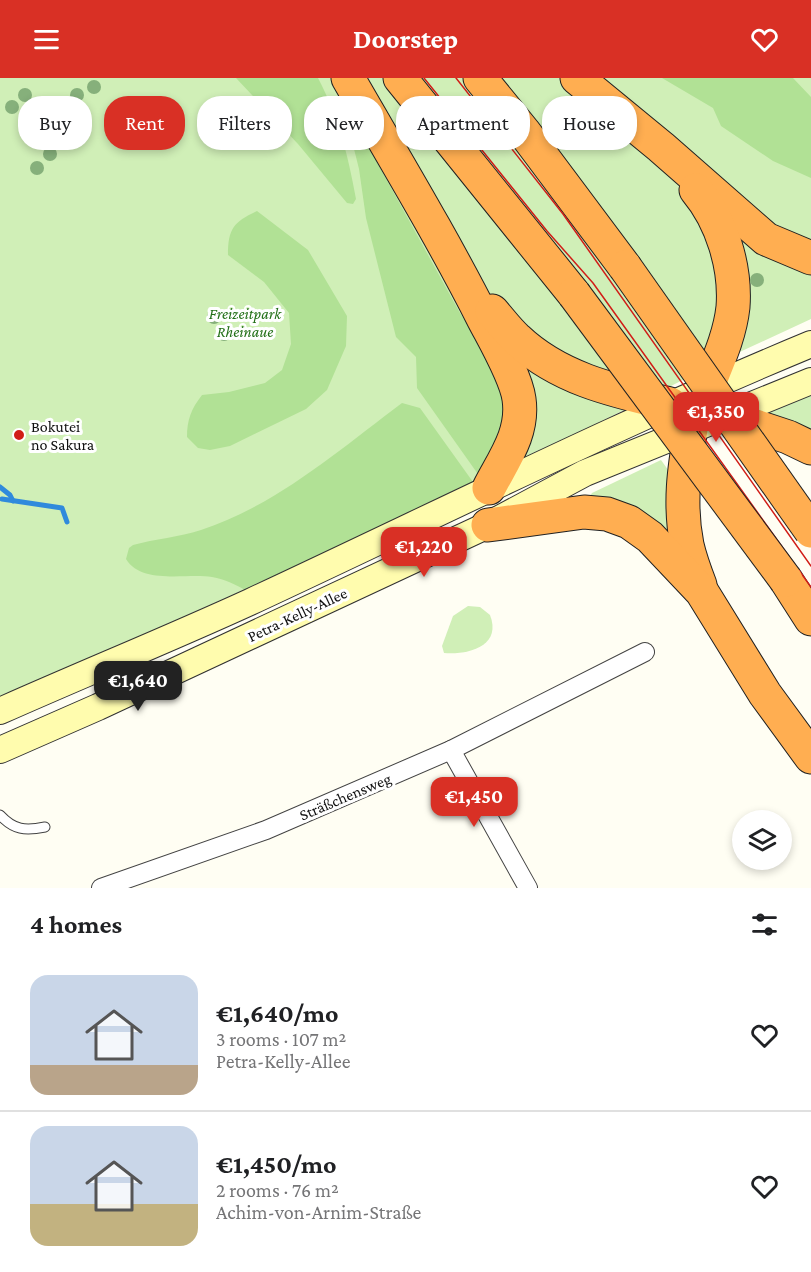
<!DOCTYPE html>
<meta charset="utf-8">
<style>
:root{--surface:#fff;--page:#f2f2f2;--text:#202124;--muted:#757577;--line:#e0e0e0;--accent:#d93025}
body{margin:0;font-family:"Crimson Pro",serif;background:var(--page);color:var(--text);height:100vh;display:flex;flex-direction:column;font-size:22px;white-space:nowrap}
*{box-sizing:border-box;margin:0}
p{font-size:20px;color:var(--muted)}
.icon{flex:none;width:33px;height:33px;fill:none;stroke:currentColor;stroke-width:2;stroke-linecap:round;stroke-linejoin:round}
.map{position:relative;height:810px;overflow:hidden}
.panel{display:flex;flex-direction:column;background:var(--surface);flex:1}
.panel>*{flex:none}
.banner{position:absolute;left:18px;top:18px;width:776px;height:54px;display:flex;gap:12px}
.fabs{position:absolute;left:732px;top:732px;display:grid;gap:12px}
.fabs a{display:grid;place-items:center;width:60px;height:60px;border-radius:50%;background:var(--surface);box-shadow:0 3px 9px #0003;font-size:30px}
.price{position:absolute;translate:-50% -51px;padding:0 14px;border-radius:12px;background:var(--accent);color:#fff;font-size:20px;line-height:39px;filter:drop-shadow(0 2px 3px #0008)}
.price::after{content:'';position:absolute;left:50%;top:36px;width:18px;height:14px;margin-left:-9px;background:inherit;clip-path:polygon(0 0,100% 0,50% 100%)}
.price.active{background:#222;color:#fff}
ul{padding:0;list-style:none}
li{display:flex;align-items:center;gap:18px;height:150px;padding:0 30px}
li+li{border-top:2px solid var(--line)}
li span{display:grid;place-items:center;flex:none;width:168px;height:120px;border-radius:18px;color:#555}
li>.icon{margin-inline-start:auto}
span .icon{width:72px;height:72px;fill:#fffc;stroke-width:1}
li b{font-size:26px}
h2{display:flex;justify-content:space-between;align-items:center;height:72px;padding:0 30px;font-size:26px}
.pill{padding:0 21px;border-radius:24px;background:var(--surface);box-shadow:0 3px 9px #0003;font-size:21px;line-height:54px}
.pill.active{background:var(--accent);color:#fff}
header{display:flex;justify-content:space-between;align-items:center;height:78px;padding:0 30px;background:var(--accent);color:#fff;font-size:27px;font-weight:700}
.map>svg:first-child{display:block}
.green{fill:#d0efb7}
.forest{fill:#b1e195}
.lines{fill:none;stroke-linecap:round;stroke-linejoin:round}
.stream{stroke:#308adc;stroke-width:5}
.service-casing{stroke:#434343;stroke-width:11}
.minor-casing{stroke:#434343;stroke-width:20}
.secondary-casing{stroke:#323232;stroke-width:28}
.motorway-casing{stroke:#212121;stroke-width:35}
.service{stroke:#fff;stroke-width:9}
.minor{stroke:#fff;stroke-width:18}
.secondary{stroke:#fffcae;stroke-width:26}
.motorway{stroke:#ffae51;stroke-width:33}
.tram{stroke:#d11d17;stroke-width:1.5}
.motorway-bridge-casing{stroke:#212121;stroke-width:35;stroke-linecap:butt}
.motorway-bridge{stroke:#ffae51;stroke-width:33}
.tree{fill:#86b07b}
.poi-dot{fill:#d11d17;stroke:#fff;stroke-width:2}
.labels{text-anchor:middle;stroke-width:6;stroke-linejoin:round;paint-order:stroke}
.park-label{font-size:16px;font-style:italic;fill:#237018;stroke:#fff}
.poi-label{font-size:16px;fill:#101010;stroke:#fff;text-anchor:start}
.street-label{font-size:16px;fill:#101010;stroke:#fff}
</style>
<header><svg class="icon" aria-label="menu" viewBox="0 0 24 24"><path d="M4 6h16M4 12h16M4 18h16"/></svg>Doorstep<svg class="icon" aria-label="heart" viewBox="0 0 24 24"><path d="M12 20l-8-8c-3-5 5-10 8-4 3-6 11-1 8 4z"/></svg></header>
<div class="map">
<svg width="811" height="810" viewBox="0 0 811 810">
<rect width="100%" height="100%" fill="#fffef3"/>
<g class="green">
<polygon points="0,0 811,0 811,241 718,284 526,382 480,399 473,404 244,515 0,623"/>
<polygon points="811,314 811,359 767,334"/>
<polygon points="661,382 671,396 671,457 590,418 592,415"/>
<path d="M468,528L480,529L490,537C502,568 469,577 444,575L442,568L453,538Z"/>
</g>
<g class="forest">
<path d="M236,0H318C339,40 348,77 356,121L353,126L347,125L298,66Z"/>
<polygon points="662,0 793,0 811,19 811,100 773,83 721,48 713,30"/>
<polygon points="362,57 460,235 498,293 509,342 480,399 417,310 416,279 396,259 366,140 359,91 352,63"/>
<path d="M257,133L308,172L347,238L346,268L327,312L306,331L230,368L210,372L198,370L187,359C187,342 191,331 202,317L229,314L265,305L282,292L291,266L289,235L264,204L228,177C228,150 234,144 257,133Z"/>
<path d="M402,325L420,330L473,404L247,513C236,507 225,501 212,499C186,495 142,507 126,481L129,470L133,467C155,461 179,459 201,452C277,427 339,372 402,325Z"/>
</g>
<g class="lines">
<g class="stream">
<polyline points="0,409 10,417 13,423"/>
<polyline points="2,421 62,430 67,444"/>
</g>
<g class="service-casing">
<path id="service" d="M0,737C14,752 25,753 45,749"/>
</g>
<g class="minor-casing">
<g id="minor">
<polyline points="451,672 528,810"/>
<polyline points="101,810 266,752 451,672 645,574"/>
</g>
</g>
<g class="secondary-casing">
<g id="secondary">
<path d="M0,633C83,596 167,562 250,524C437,437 620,345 811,266"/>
<polyline points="0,672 98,629 488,447 585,395 811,303"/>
</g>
</g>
<g class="motorway-casing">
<g id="motorway">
<path d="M348,0C394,80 442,159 484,242C495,263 516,299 519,321C524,355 504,381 489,410"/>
<polyline points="400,0 574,216"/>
<polyline points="480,0 524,54 625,189"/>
<polyline points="577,0 661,69 766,161 811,180"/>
<path d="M696,112C722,143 736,189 733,229C730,257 718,283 708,308"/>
<path d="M492,233C500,242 508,253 517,261C559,301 615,313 670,326"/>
<polyline points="725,338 788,359 811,370"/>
<path d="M691,351C684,391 679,427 687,467C690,480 695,494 700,507"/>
<polyline points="488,447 584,434 607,436 629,444 650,459 702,514 765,616 811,679"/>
<polyline points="786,502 811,541"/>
</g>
</g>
<use href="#service" class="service"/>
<use href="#minor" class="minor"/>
<use href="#secondary" class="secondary"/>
<use href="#motorway" class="motorway"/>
<g class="tram">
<polyline points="424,0 547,153 593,205 811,509"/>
<polyline points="456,0 563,136 811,488"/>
</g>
<g class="motorway-bridge-casing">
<g id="motorway-bridge">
<polyline points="625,189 811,453"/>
<polyline points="574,216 786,502"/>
</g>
</g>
<use href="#motorway-bridge" class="motorway-bridge"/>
</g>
<g class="tree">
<circle cx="94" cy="9" r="7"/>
<circle cx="25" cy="17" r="7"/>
<circle cx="77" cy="17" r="7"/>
<circle cx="12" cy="29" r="7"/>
<circle cx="64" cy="29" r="7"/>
<circle cx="58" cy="51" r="7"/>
<circle cx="50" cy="76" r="7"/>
<circle cx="37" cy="90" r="7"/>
<circle cx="757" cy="202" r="7"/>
<circle cx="214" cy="239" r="7"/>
<circle cx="224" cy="256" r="7"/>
</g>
<circle class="poi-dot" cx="19" cy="357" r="6"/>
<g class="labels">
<g class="park-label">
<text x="245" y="241">Freizeitpark<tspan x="245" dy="18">Rheinaue</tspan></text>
</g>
<g class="poi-label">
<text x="31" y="354">Bokutei<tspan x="31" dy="18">no Sakura</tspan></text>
</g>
<g class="street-label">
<text transform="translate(297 536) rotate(-25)" y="6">Petra-Kelly-Allee</text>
<text transform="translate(345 718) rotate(-23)" y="6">Sträßchensweg</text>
</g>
</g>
</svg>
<div class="fabs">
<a><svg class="icon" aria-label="layers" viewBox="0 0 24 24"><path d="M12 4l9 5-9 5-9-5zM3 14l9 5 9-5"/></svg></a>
</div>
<b class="price" style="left:716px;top:365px">€1,350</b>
<b class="price" style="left:424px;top:500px">€1,220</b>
<b class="price active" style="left:138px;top:634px">€1,640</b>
<b class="price" style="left:474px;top:750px">€1,450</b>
<div class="banner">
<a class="pill">Buy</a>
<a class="pill active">Rent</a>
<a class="pill">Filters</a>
<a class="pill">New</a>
<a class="pill">Apartment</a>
<a class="pill">House</a>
</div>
</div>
<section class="panel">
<h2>4 homes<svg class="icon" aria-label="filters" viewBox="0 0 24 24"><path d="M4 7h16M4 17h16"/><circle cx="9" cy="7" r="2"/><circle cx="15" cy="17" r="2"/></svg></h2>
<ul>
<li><span style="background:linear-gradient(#c9d6e8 75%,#b9a48a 0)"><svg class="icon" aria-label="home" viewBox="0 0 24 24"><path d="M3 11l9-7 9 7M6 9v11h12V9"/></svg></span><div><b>€1,640/mo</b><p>3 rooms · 107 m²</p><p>Petra-Kelly-Allee</p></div><svg class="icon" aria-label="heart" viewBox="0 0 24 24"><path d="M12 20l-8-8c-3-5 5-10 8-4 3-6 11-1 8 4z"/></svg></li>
<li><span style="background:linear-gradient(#c9d6e8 65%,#c2b280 0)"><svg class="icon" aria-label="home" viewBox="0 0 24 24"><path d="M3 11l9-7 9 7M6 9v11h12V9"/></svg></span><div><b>€1,450/mo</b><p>2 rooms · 76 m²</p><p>Achim-von-Arnim-Straße</p></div><svg class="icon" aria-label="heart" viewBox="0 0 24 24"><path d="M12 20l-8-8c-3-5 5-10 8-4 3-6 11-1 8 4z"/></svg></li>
</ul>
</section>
